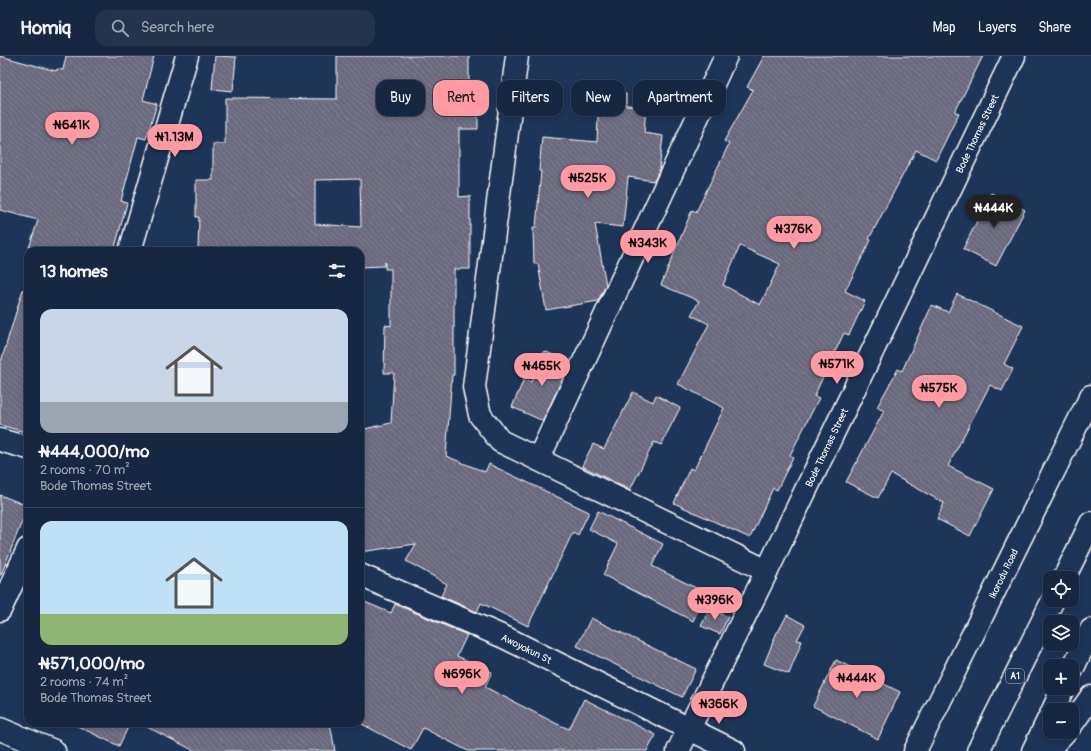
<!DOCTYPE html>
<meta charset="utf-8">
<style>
:root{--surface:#162841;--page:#23344c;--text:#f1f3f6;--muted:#9ea6b1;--line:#35445a;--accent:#ff9aa2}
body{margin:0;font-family:Pangolin,sans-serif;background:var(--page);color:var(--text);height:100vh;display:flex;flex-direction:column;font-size:15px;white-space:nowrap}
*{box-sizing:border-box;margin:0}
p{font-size:13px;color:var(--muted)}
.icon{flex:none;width:22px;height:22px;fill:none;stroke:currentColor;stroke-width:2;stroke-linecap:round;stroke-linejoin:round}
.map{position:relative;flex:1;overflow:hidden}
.drawer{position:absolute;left:24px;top:191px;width:340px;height:480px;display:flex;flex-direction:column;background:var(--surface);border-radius:12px;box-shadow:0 2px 6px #0003,0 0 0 1px var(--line)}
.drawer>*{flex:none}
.banner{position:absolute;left:376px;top:24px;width:380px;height:36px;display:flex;gap:8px}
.fabs{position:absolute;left:1043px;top:515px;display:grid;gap:8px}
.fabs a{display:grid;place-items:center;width:36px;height:36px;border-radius:8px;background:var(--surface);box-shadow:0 2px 6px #0003,0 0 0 1px var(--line);font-size:20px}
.price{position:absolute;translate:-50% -34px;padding:0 9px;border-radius:14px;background:var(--accent);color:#111;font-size:13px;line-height:26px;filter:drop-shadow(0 1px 2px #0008)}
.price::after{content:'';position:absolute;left:50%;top:24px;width:12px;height:9px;margin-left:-6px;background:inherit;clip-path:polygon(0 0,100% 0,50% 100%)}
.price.current{background:#222;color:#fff}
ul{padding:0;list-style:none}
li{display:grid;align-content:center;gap:8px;height:212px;padding:0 16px}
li+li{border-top:1px solid var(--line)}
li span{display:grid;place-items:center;height:124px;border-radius:12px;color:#555}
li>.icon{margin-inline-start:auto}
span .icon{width:72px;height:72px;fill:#fffc;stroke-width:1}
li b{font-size:17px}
h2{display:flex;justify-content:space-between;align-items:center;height:48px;padding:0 16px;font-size:17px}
.pill{padding:0 14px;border-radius:12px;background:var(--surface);box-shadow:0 2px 6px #0003,0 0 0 1px var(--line);font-size:14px;line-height:36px}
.pill.current{background:var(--accent);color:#111}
header{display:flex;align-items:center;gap:24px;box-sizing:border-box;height:56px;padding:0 20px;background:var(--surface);border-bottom:1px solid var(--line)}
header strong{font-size:19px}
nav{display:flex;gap:22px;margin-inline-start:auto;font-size:14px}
.search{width:280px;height:36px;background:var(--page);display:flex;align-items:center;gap:10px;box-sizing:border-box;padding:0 14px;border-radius:12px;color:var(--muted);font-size:15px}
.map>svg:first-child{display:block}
.building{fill:url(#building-back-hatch);stroke:#fff;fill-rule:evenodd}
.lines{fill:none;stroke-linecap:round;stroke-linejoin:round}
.street-casing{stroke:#fff;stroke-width:25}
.primary-casing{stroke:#fff;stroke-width:25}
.highway-casing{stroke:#fff;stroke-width:25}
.street{stroke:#1d3557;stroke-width:22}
.primary{stroke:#1d3557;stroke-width:22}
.highway{stroke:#1d3557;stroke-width:22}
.labels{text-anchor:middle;stroke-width:3;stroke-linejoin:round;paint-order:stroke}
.shield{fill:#1d3557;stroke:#bbc2cd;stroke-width:1}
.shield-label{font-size:9px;font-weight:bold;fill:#fff}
.street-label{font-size:10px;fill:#fff;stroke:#1d3557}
</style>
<header>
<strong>Homiq</strong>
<div class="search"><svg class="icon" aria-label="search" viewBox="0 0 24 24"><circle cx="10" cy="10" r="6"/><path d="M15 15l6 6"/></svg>Search here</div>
<nav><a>Map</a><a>Layers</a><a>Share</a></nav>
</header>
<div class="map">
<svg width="1091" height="695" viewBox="0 0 1091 695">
<defs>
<pattern id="building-back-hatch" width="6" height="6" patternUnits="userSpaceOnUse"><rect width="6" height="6" fill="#6a697e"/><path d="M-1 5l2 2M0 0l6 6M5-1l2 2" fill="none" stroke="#808091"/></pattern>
</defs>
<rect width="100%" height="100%" fill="#1d3557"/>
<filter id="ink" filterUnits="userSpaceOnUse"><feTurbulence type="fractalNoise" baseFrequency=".025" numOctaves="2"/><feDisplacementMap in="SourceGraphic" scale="8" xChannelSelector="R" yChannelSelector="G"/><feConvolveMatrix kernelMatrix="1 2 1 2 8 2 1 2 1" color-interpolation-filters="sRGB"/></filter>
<g filter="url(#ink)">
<g class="building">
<polygon points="0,0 56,15 57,13 63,14 66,0 154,0 143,44 157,48 146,83 138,81 121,145 127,147 114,195 28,195 38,164 0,154"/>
<polygon points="215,0 236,1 233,35 212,33"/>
<path d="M337,0H469V30H478V73H459V141L470,140V213H454V319H452L446,400L485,416L489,408L589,456L578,479L573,476L528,570L481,547L477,556L441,540L447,528L406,505L416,488L360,496V374L391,367L394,317H384L385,269L391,270V213H385V206L384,210L360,211V195H198L199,161H196V124H213V88H225V42L337,43ZM360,123L361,171L315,168V124Z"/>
<path d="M764,0H983L955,56L959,57L936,104L916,94L869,183L871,184L845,235L865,245L849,279L844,277L814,340L819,342L790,399L793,401L777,434L773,432L750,482L674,447L690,412L694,414L724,352L678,328L709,268L691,259L699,245L661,229L692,154L696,156L729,88L724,85L753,34L747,31ZM740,190L780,208L760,249L723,229Z"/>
<polygon points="599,37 626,38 626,50 646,51 644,77 663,80 659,115 654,125 628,121 623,171 595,168 606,229 598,245 546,254 538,208 534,208 533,171 536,171 541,115 539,115 542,81 597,86"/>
<polygon points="991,137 1025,154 996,210 963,193"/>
<polygon points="23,233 28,233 28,377 0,369 0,309"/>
<polygon points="957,238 1023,270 1004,308 1013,313 1002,335 990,329 948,410 994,433 970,480 937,463 944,447 891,418 878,442 846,426 884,355 877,351 898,313 902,315 932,249 948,256"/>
<polygon points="544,295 570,306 543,365 512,351 524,323 531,326"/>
<polygon points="633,336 653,346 656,339 680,352 661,389 654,386 630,434 582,410 593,388 604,393"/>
<polygon points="0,439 28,450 1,519 0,519"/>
<polygon points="598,455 663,488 652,510 706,537 693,565 603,519 618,488 589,473"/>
<polygon points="360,544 391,557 395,548 467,579 457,600 492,616 485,631 557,668 569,673 584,643 656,679 647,695 468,695 423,672 411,694 360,667"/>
<polygon points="710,552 728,561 720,578 701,570"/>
<polygon points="787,559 805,569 797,584 802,585 789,618 764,608 777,576 778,576"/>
<polygon points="591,562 696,613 682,641 577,590"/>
<polygon points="836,604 900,636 878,683 813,650"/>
<polygon points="71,667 130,667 119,690"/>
<polygon points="139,667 330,667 335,695 195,695"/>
</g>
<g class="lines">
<g class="street-casing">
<g id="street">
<polyline points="517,0 474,331 480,359 500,385 767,515"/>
<polyline points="130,195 187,0"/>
<polyline points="0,384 28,392"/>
<polyline points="539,402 726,0"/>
<path id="s1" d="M360,519L506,582L734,695"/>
<polyline points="0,554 28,493"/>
<polyline points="0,673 54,695"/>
<path id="s2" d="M678,695L767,515L1014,0"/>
</g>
</g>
<g class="primary-casing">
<g id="primary">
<path id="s3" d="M915,695L1091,340"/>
</g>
</g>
<g class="highway-casing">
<g id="highway">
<polyline points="1064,522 1091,467"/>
<polyline points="1072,614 1091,574"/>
<polyline points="1053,654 1063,632"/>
<polyline points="1072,668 1091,641"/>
<polyline points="978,695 1053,544"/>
<polyline points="1033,695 1050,660"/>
<polyline points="1047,695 1065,676"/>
</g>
</g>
<use href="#street" class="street"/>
<use href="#primary" class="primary"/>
<use href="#highway" class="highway"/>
</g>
</g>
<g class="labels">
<rect class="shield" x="1006" y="613" width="18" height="14" rx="3"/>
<g class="shield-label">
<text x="1015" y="623">A1</text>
</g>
<g class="street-label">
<text dy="4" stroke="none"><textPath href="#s2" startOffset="686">Bode Thomas Street</textPath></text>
<text dy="4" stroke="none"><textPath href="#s2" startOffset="338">Bode Thomas Street</textPath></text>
<text dy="4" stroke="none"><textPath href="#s3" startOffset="198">Ikorodu Road</textPath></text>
<text dy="4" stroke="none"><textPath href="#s1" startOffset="182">Awoyokun St</textPath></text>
</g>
</g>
</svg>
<div class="fabs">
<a><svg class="icon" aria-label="locate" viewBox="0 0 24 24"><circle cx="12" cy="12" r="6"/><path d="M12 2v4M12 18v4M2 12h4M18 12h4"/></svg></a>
<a><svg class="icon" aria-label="layers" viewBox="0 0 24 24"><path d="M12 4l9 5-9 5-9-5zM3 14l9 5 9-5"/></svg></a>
<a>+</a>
<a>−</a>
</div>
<b class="price" style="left:72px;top:90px">₦641K</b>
<b class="price" style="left:175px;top:102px">₦1.13M</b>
<b class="price" style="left:588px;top:143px">₦525K</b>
<b class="price current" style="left:994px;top:173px">₦444K</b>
<b class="price" style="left:794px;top:194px">₦376K</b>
<b class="price" style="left:648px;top:208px">₦343K</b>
<b class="price" style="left:837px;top:329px">₦571K</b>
<b class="price" style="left:542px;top:331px">₦465K</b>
<b class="price" style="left:939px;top:353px">₦575K</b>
<b class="price" style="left:715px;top:565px">₦396K</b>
<b class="price" style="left:462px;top:639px">₦696K</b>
<b class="price" style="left:857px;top:643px">₦444K</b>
<b class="price" style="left:719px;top:669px">₦366K</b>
<div class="banner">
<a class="pill">Buy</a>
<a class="pill current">Rent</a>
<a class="pill">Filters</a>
<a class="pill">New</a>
<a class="pill">Apartment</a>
</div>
<section class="drawer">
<h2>13 homes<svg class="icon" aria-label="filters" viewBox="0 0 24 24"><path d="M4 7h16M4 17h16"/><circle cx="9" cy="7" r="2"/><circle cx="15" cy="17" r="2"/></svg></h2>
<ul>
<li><span style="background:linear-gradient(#c9d6e8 75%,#9aa5b1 0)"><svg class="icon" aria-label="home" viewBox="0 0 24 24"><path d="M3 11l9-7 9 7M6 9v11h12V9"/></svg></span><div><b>₦444,000/mo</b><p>2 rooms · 70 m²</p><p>Bode Thomas Street</p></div></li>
<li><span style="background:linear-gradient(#bfe0f5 75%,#8fb573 0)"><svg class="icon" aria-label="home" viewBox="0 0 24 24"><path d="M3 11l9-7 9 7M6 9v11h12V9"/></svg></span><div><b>₦571,000/mo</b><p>2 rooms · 74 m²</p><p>Bode Thomas Street</p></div></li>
</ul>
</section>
</div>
